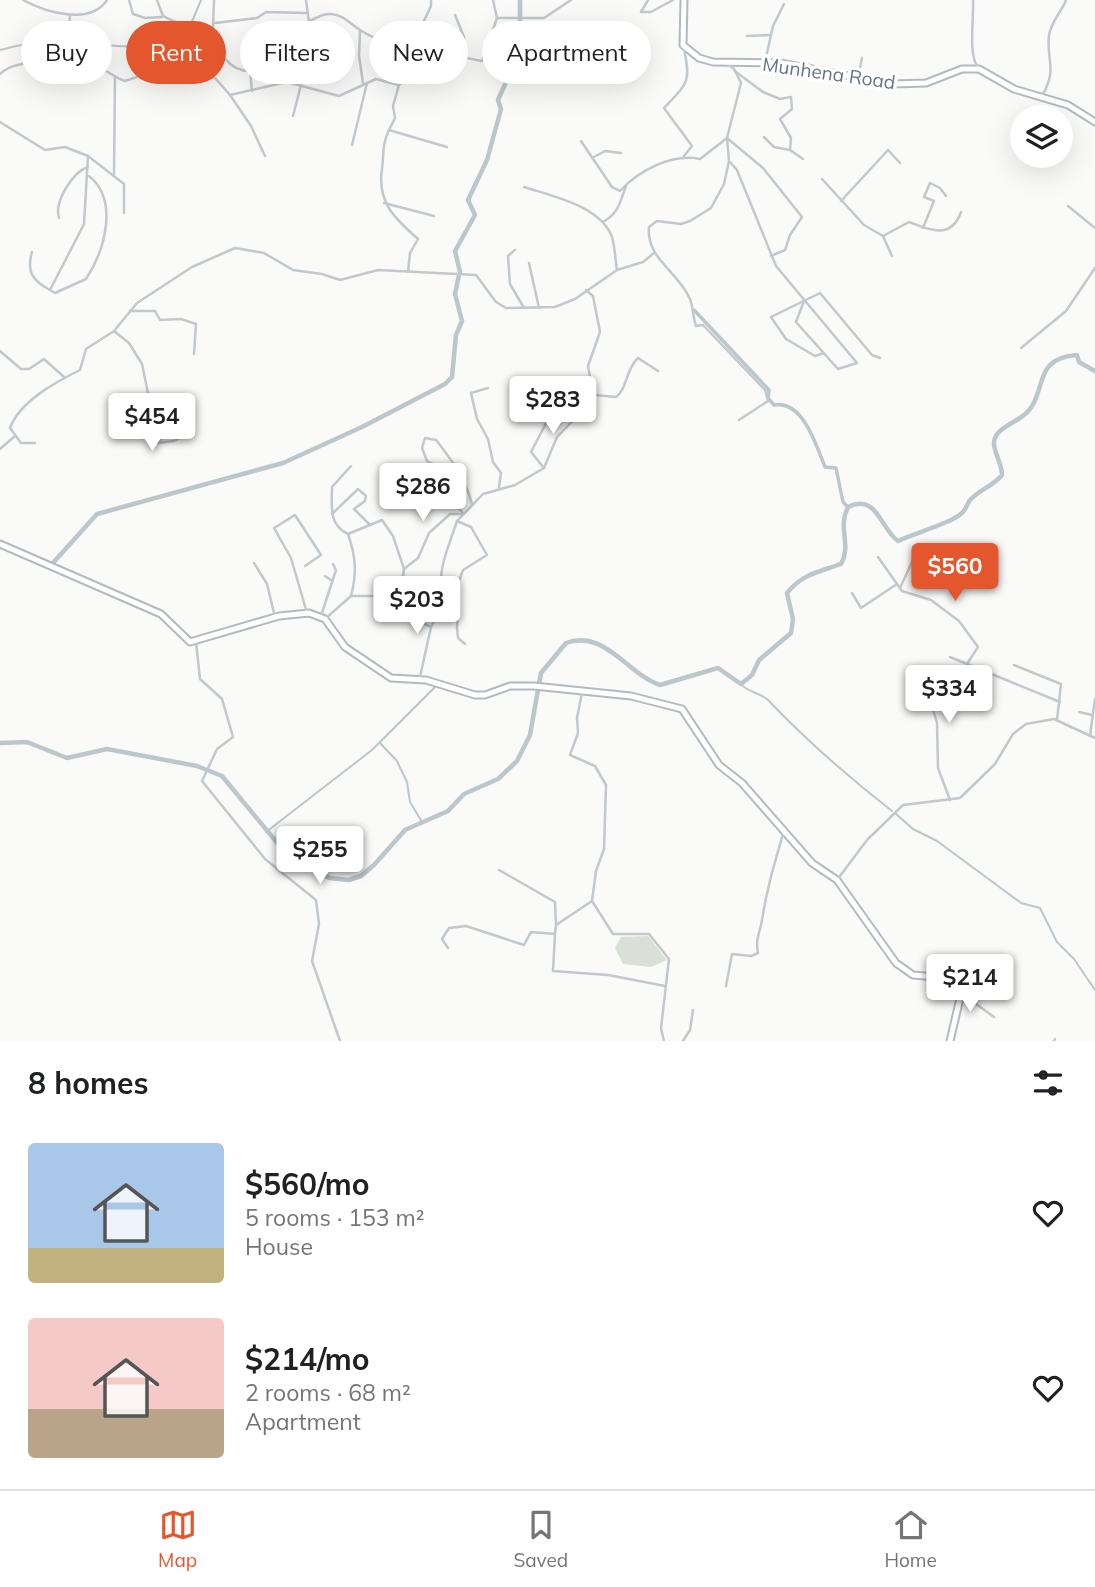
<!DOCTYPE html>
<meta charset="utf-8">
<style>
:root{--surface:#fff;--page:#f2f2f2;--text:#202124;--muted:#757577;--line:#e0e0e0;--accent:#e4572e}
body{margin:0;font-family:Mulish,sans-serif;background:var(--page);color:var(--text);height:100vh;display:flex;flex-direction:column;font-size:26px;white-space:nowrap}
*{box-sizing:border-box;margin:0}
p{font-size:23px;color:var(--muted)}
.icon{flex:none;width:38px;height:38px;fill:none;stroke:currentColor;stroke-width:2;stroke-linecap:round;stroke-linejoin:round}
.map{position:relative;height:1041px;overflow:hidden}
.details{display:flex;flex-direction:column;background:var(--surface);flex:1}
.details>*{flex:none}
.top-card{position:absolute;left:21px;top:21px;width:700px;height:63px;display:flex;gap:14px}
.buttons{position:absolute;left:1010px;top:105px;display:grid;gap:14px}
.buttons a{display:grid;place-items:center;width:63px;height:63px;border-radius:50%;background:var(--surface);box-shadow:0 7px 28px #0002;font-size:35px}
.price{position:absolute;translate:-50% -60px;padding:0 16px;border-radius:7px;background:#fff;color:#222;font-size:23px;line-height:46px;filter:drop-shadow(0 2px 4px #0008)}
.price::after{content:'';position:absolute;left:50%;top:42px;width:21px;height:16px;margin-left:-10px;background:inherit;clip-path:polygon(0 0,100% 0,50% 100%)}
.price.active{background:var(--accent);color:#fff}
ul{padding:0;list-style:none}
li{display:flex;align-items:center;gap:21px;height:175px;padding:0 28px}
li span{display:grid;place-items:center;flex:none;width:196px;height:140px;border-radius:7px;color:#555}
li>.icon{margin-inline-start:auto}
span .icon{width:84px;height:84px;fill:#fffc;stroke-width:1}
li b{font-size:30px}
h2{display:flex;justify-content:space-between;align-items:center;height:84px;padding:0 28px;font-size:30px}
.tag{padding:0 24px;border-radius:32px;background:var(--surface);box-shadow:0 7px 28px #0002;font-size:24px;line-height:63px}
.tag.active{background:var(--accent);color:#fff}
.menu{display:flex;justify-content:space-around;align-items:center;height:98px;border-top:2px solid var(--line);background:var(--surface);font-size:19px;color:var(--muted)}
.menu a{display:grid;justify-items:center;gap:4px}
.menu .active{color:var(--accent)}
.map>svg:first-child{display:block}
.green{fill:#dadfd7}
.lines{fill:none;stroke-linecap:round;stroke-linejoin:round}
.stream{stroke:#bbc7cb;stroke-width:2}
.canal{stroke:#bbc7cb;stroke-width:3.5}
.river{stroke:#bbc7cb;stroke-width:4.5}
.secondary-casing{stroke:#b3babf;stroke-width:9}
.street{stroke:#c3c8cc;stroke-width:2.5}
.secondary{stroke:#fff;stroke-width:5}
.labels{text-anchor:middle;stroke-width:7;stroke-linejoin:round;paint-order:stroke}
.street-label{font-size:19px;fill:#657683;stroke:#fff}
</style>
<div class="map">
<svg width="1095" height="1041" viewBox="0 0 1095 1041">
<rect width="100%" height="100%" fill="#fafaf8"/>
<polygon class="green" points="648,936 667,960 651,967 623,964 615,948 621,937"/>
<g class="lines">
<g class="stream">
<polyline points="191,24 201,0"/>
<path d="M0,50C21,44 42,41 65,41C98,42 168,60 190,27"/>
<path d="M741,684C748,693 760,692 768,700C808,742 847,776 892,811"/>
<polyline points="380,743 397,761 407,782 410,802 422,822"/>
<polyline points="896,814 913,829 937,841 1021,903 1040,908 1057,942 1074,959 1095,990"/>
<polyline points="266,832 372,750 436,686"/>
</g>
<path class="canal" d="M694,310L769,390L768,398L774,405C803,400 816,445 825,467L836,468L843,502L848,507"/>
<g class="river">
<polyline points="520,0 520,17"/>
<polyline points="460,272 455,251 475,215 468,200 487,160 501,109 498,100 516,60 520,20"/>
<polyline points="52,564 97,514 283,463 362,427 445,384 452,377 456,335 462,321 455,294 459,275"/>
<path d="M0,743L27,742L67,758L107,749L197,766L222,776L288,856L329,878L349,880L361,876L374,865L405,830L448,811L464,794L498,779L517,761L530,735L541,673L566,643C605,629 627,674 660,685L718,668L741,684L752,675L759,660L791,633L793,619L787,593C802,574 819,572 841,564C852,544 837,529 848,507C877,493 880,528 898,541C914,533 953,523 963,512C967,508 967,502 972,498C981,489 993,486 1002,475C1002,464 995,455 994,444C993,429 1015,423 1024,415C1049,395 1030,358 1077,355L1079,362L1095,371"/>
</g>
<g class="secondary-casing">
<g id="secondary">
<polyline points="684,0 683,45 699,58 713,62 780,63 892,84 926,83 962,69 979,69 1014,89 1068,105 1095,122"/>
<polyline points="0,544 161,614 190,642 279,616 309,613 325,619 345,647 391,678 426,680 475,695 485,695 510,686 534,686 631,696 682,709 719,765 742,783 812,863 837,880 896,963 913,975 958,979 961,994 950,1041"/>
</g>
</g>
<g class="street">
<path d="M23,0C45,12 90,26 107,0"/>
<polyline points="129,0 133,14 145,18 162,17"/>
<path d="M157,0L163,16C179,25 195,28 213,28L214,0"/>
<polyline points="493,0 497,18"/>
<polyline points="648,0 641,12 651,12 673,0"/>
<path d="M973,0C974,18 968,56 978,67"/>
<polyline points="455,15 464,37 463,58"/>
<path d="M310,21C316,18 323,13 331,14C344,15 350,24 360,30C377,41 411,53 429,45L451,55L482,61L497,18H544L571,0"/>
<polyline points="215,23 257,18 266,12 307,13"/>
<path d="M213,28C214,49 229,73 253,71L264,58L289,53L312,43L306,0"/>
<polyline points="360,31 359,56 363,83"/>
<polyline points="747,36 771,35"/>
<polyline points="429,44 421,27 431,6 431,0"/>
<path d="M684,49C691,82 688,83 664,108L692,146L684,156"/>
<polyline points="419,50 408,77 399,85 393,106 395,118 389,130 447,147"/>
<polyline points="65,61 70,16"/>
<polyline points="765,62 773,26 784,4"/>
<path d="M728,64L734,69L741,83L727,138L729,161L724,184L711,208L690,221L681,224L657,221L649,227C646,259 679,272 690,299C693,307 693,317 696,326L703,325L765,390L768,401L739,420"/>
<polyline points="250,71 252,91"/>
<polyline points="736,72 763,92 780,99 791,97 792,109 780,119 791,138 790,150 803,159"/>
<path d="M0,74C18,55 83,62 106,71C112,74 118,79 125,81L140,76L182,71L215,78L230,95L287,82L339,96L376,79L399,85"/>
<polyline points="858,77 862,58"/>
<polyline points="230,95 251,126 265,156"/>
<path d="M1042,96C1058,68 1046,61 1049,35C1052,20 1061,13 1066,0"/>
<polyline points="293,116 301,85"/>
<polyline points="0,122 45,150 65,147 88,156 124,184 124,213"/>
<path d="M389,130C382,144 384,154 382,169C377,202 394,218 418,239L410,253L408,272"/>
<polyline points="764,137 774,147 790,150"/>
<path d="M581,141L612,187L620,191C639,170 673,153 700,159L727,138L763,168L802,217L790,235L785,250L771,256"/>
<polyline points="352,145 367,83"/>
<path d="M88,156L84,224L50,290L55,293L86,279C105,250 119,200 89,176"/>
<polyline points="592,158 605,151 621,153"/>
<polyline points="730,162 737,170 776,266 857,363 838,369 796,322 804,301"/>
<polyline points="114,174 115,77"/>
<polyline points="822,179 864,225 883,236 892,256"/>
<path d="M524,187C552,196 601,206 612,237C615,247 615,259 617,270"/>
<polyline points="841,201 888,150 900,163"/>
<polyline points="384,203 434,216"/>
<polyline points="1068,206 1095,228"/>
<path d="M59,218C54,201 73,172 88,167"/>
<path d="M603,222C619,213 620,202 626,186"/>
<polyline points="923,228 934,201 924,197 930,183 940,188 946,196"/>
<path d="M883,236L909,222C930,230 951,240 961,212"/>
<polyline points="515,250 508,256 510,284 524,308"/>
<path d="M32,252C26,272 33,281 50,290"/>
<polyline points="529,263 539,308"/>
<polyline points="130,311 155,311 160,320 181,319 196,324 194,354"/>
<polyline points="114,331 129,343 142,364 150,403 183,436 174,441 158,443 167,422"/>
<polyline points="1021,348 1066,311 1095,268"/>
<polyline points="0,351 21,369 29,369 44,359 64,377"/>
<polyline points="824,353 815,356 786,339 771,317 820,293 872,355 880,358"/>
<polyline points="488,388 471,393 477,419 488,439 493,462 501,473 499,487"/>
<path d="M595,395L616,397C628,388 625,370 638,358L658,371"/>
<path d="M35,443H21L10,428C20,401 56,382 80,370L86,349L114,331L137,303L192,267L235,248L264,253L293,270L322,274L340,280L378,270L476,275L496,302L506,308L555,307L575,299L617,270L643,262L654,253"/>
<polyline points="0,449 15,436"/>
<polyline points="544,468 531,452 556,404"/>
<path d="M458,469L449,472L427,461L422,448L425,438L436,440C452,461 465,477 472,504"/>
<polyline points="417,497 455,504 463,513"/>
<polyline points="332,514 358,489 366,496 365,501 354,509 370,525"/>
<path d="M457,521C447,552 436,570 443,604L458,614"/>
<path d="M348,534C328,525 332,505 332,487L351,466"/>
<polyline points="878,557 902,591 931,600 959,621 978,647 961,673 928,693 937,723 938,768 950,800"/>
<polyline points="254,563 267,584 275,617"/>
<polyline points="305,566 321,555 295,515 274,528 291,558 307,613"/>
<polyline points="325,576 331,580"/>
<polyline points="900,588 918,549"/>
<polyline points="852,593 861,608 897,584"/>
<path d="M351,596C357,573 356,557 348,534L382,520L393,536L404,569"/>
<polyline points="385,597 407,616 431,627"/>
<polyline points="321,616 336,570 333,564"/>
<polyline points="325,619 351,596 384,596 403,576 404,569 418,558 429,533 450,514 461,514"/>
<polyline points="196,642 200,679 222,699 233,737 217,749 202,781 265,859 316,900 319,924 312,961 340,1041"/>
<polyline points="465,644 458,638 457,628 459,581 463,570 487,555 471,527 457,521 483,494 515,485 544,468 557,437 594,399 588,366 600,332 593,296 586,290"/>
<polyline points="950,657 1060,702"/>
<polyline points="1014,665 1061,684 1057,720"/>
<polyline points="420,677 431,627 443,604"/>
<polyline points="582,693 577,718 578,733 570,755 595,766 606,785 604,849 596,871 592,901 613,934 649,934 669,959 661,1028 664,1041"/>
<polyline points="1079,712 1092,715"/>
<polyline points="1090,736 1095,699"/>
<polyline points="499,870 555,902 556,925"/>
<polyline points="837,880 867,840 903,805 960,798 995,764 1013,734 1026,724 1054,719 1095,738"/>
<polyline points="555,934 553,971 608,975 665,986"/>
<polyline points="448,948 442,939 449,928 466,926 524,945 531,932 555,934 556,925 592,901"/>
<path d="M726,986L732,954L751,956L758,953C755,939 760,933 762,920C767,888 774,865 783,834"/>
<polyline points="961,993 994,1017"/>
<polyline points="683,1041 690,1030 693,1010"/>
<polyline points="1054,1041 1055,1039"/>
</g>
<use href="#secondary" class="secondary"/>
</g>
<g class="labels">
<g class="street-label">
<text transform="translate(829 73) rotate(8)" y="7">Munhena Road</text>
</g>
</g>
</svg>
<div class="buttons">
<a><svg class="icon" aria-label="layers" viewBox="0 0 24 24"><path d="M12 4l9 5-9 5-9-5zM3 14l9 5 9-5"/></svg></a>
</div>
<b class="price" style="left:553px;top:436px">$283</b>
<b class="price" style="left:152px;top:453px">$454</b>
<b class="price" style="left:423px;top:523px">$286</b>
<b class="price active" style="left:955px;top:603px">$560</b>
<b class="price" style="left:417px;top:636px">$203</b>
<b class="price" style="left:949px;top:725px">$334</b>
<b class="price" style="left:320px;top:886px">$255</b>
<b class="price" style="left:970px;top:1014px">$214</b>
<div class="top-card">
<a class="tag">Buy</a>
<a class="tag active">Rent</a>
<a class="tag">Filters</a>
<a class="tag">New</a>
<a class="tag">Apartment</a>
</div>
</div>
<section class="details">
<h2>8 homes<svg class="icon" aria-label="filters" viewBox="0 0 24 24"><path d="M4 7h16M4 17h16"/><circle cx="9" cy="7" r="2"/><circle cx="15" cy="17" r="2"/></svg></h2>
<ul>
<li><span style="background:linear-gradient(#a9c7e8 75%,#c2b280 0)"><svg class="icon" aria-label="home" viewBox="0 0 24 24"><path d="M3 11l9-7 9 7M6 9v11h12V9"/></svg></span><div><b>$560/mo</b><p>5 rooms · 153 m²</p><p>House</p></div><svg class="icon" aria-label="heart" viewBox="0 0 24 24"><path d="M12 20l-8-8c-3-5 5-10 8-4 3-6 11-1 8 4z"/></svg></li>
<li><span style="background:linear-gradient(#f6c9c9 65%,#b9a48a 0)"><svg class="icon" aria-label="home" viewBox="0 0 24 24"><path d="M3 11l9-7 9 7M6 9v11h12V9"/></svg></span><div><b>$214/mo</b><p>2 rooms · 68 m²</p><p>Apartment</p></div><svg class="icon" aria-label="heart" viewBox="0 0 24 24"><path d="M12 20l-8-8c-3-5 5-10 8-4 3-6 11-1 8 4z"/></svg></li>
</ul>
</section>
<nav class="menu">
<a class="active"><svg class="icon" aria-label="map" viewBox="0 0 24 24"><path d="M3 6l6-2 6 2 6-2v14l-6 2-6-2-6 2zM9 4v14M15 6v14"/></svg>Map</a>
<a><svg class="icon" aria-label="saved" viewBox="0 0 24 24"><path d="M7 4h10v16l-5-4-5 4z"/></svg>Saved</a>
<a><svg class="icon" aria-label="home" viewBox="0 0 24 24"><path d="M3 11l9-7 9 7M6 9v11h12V9"/></svg>Home</a>
</nav>
